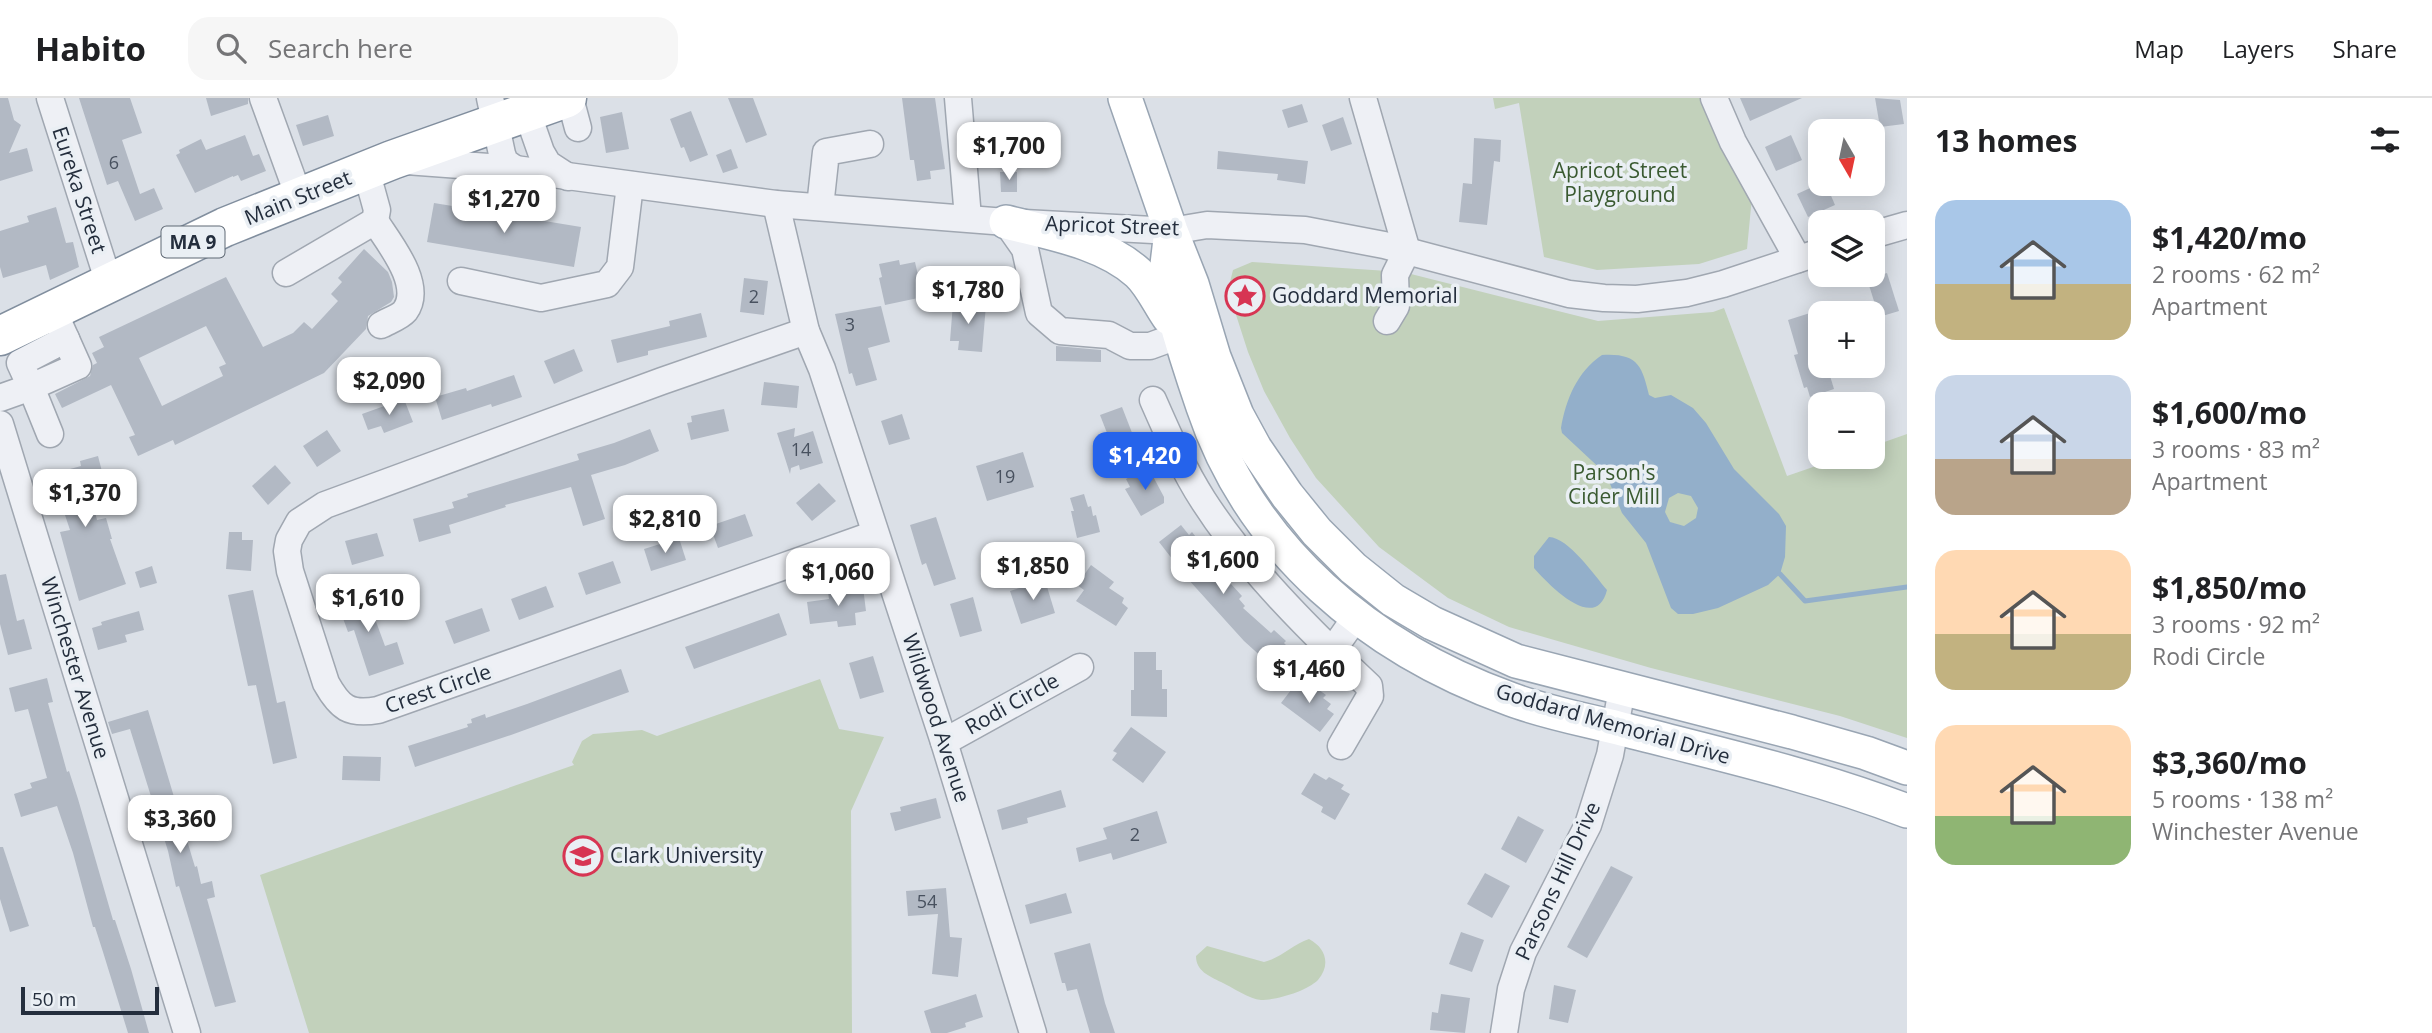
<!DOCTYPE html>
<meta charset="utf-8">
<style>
:root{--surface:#fff;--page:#f6f6f6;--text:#202124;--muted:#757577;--line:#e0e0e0;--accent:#2563eb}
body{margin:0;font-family:"Open Sans",sans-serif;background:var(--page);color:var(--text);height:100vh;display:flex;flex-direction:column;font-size:26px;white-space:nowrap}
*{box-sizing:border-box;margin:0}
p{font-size:23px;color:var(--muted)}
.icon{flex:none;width:38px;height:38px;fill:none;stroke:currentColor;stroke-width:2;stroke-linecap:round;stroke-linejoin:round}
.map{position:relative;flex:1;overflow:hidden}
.sheet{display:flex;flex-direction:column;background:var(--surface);width:525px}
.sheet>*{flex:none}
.needle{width:46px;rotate:171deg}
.controls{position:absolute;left:1808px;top:21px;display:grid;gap:14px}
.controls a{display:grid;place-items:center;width:77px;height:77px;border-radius:14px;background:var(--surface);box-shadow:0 4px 18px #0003;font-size:35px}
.scale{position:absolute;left:21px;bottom:18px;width:138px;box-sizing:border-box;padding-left:7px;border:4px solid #242e3d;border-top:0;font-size:19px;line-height:24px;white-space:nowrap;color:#242e3d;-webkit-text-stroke:5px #eaeff4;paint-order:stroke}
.price{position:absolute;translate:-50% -60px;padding:0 16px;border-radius:14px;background:#fff;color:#222;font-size:23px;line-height:46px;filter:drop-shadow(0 2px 4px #0008)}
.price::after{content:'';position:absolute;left:50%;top:42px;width:21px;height:16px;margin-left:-10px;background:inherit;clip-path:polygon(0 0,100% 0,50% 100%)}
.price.selected{background:var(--accent);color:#fff}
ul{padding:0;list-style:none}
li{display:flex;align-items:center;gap:21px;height:175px;padding:0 28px}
li span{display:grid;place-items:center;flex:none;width:196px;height:140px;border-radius:21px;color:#555}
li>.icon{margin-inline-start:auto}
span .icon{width:84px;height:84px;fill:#fffc;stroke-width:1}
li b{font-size:30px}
h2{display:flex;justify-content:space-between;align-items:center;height:84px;padding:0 28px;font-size:30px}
header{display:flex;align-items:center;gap:42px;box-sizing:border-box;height:98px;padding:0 35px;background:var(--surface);border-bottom:2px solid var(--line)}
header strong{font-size:33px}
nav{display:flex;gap:38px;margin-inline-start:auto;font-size:24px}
.search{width:490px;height:63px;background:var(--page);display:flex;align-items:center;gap:18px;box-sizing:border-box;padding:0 24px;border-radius:21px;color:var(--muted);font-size:26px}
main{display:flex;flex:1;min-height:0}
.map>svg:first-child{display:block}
.green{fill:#c2d1bb}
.water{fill:#93afca;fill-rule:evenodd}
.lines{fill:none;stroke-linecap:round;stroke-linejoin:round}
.stream{stroke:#93afca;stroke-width:5}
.building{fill:#b2b9c4;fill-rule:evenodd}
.minor-casing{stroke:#a0a7b1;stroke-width:29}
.major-casing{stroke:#99a5b3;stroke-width:36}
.highway-casing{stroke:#818e9e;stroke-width:41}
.minor{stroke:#eef0f5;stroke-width:26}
.major{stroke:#fff;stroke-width:33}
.highway{stroke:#fff;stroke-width:38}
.labels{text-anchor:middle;stroke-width:7;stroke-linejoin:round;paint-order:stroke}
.number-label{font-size:18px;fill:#48515f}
.shield{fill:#eaeff4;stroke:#5f6874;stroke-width:2}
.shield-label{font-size:19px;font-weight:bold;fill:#242e3d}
.park-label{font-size:21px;fill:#3a5a31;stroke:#eaeff4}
.street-label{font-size:21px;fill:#242e3d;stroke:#eaeff4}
.poi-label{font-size:21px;fill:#242e3d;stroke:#eaeff4;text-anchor:start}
</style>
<header>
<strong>Habito</strong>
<div class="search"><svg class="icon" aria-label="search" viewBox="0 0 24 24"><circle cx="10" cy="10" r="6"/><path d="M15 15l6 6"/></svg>Search here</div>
<nav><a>Map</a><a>Layers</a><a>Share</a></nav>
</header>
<main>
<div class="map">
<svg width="1907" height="935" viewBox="0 0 1907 935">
<rect width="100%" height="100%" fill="#dbe0e7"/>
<g class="green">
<polygon points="1493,0 1701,0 1752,99 1747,151 1699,166 1597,172 1544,159 1519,5 1495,11"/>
<polygon points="1252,164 1403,174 1598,223 1713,214 1724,210 1787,378 1842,359 1872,359 1873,348 1907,336 1907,640 1840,618 1651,570 1509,529 1448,500 1379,449 1316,380 1290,340 1264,293 1248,254 1228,192 1233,172"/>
<polygon points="820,581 839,631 884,639 851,713 852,935 309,935 260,777 574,667 572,664 582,643 593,636 642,632 657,638"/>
<path d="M1309,841C1326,850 1331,867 1318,882C1307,893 1277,902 1261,902C1249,901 1232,889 1221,884C1209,878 1196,873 1196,858L1207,848L1264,864C1281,860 1293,846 1309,841Z"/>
</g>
<g class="water">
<path d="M1602,257C1638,255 1642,268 1649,297L1655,300L1671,297L1693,310L1706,325L1734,371L1779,416L1786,428L1785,459L1780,476L1768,487L1718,510L1693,516H1678L1671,510L1646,445L1622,415L1606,376L1562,335L1561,330C1566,301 1577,274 1602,257ZM1678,395L1691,398L1698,410L1696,420L1684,428L1670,424L1665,414L1669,400Z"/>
<path d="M1549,439C1569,440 1594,477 1607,492C1596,536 1549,487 1534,470V458Z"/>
</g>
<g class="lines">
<polyline class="stream" points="1780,476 1805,503 1907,489"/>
</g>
<g class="building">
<polygon points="0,0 8,0 14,22 21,27 9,55 27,50 33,73 0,83"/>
<polygon points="79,0 130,0 142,35 122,42 140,96 154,90 163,111 135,123 118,83 107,87"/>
<polygon points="206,0 248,0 248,6 211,18"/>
<polygon points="728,0 753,0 767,37 746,45"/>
<polygon points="902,0 935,0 945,71 930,73 931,81 917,83 914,62 910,62"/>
<polygon points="1740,0 1802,0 1750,23"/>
<polygon points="1875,0 1900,2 1904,26 1880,29"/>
<polygon points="1302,6 1308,24 1288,30 1282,12"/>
<polygon points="691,13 708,57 690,64 684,49 681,50 670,21"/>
<polygon points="622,14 629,51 606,55 600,19"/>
<polygon points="328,17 334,38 303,48 296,27"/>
<polygon points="1343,19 1352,46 1331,53 1322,27"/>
<polygon points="245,37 253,58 259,56 266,73 241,83 238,77 233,79 233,78 195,95 176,57 180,55 179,52 201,41 206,52"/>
<polygon points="1791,37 1802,62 1776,73 1765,49"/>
<polygon points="1474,40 1501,42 1500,64 1494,63 1487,127 1459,124 1463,85 1472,86"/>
<polygon points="731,51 738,70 723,75 716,57"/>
<polygon points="1218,53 1308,63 1305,86 1277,82 1278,76 1217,71"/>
<polygon points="1000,74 1017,74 1017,94 1001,94"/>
<polygon points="1819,86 1826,86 1835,107 1808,119 1797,96"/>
<polygon points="434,105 581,129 574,169 427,144"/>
<polygon points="56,109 66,145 73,144 79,169 50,182 46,167 3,180 0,169 0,133 29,124 27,118"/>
<path d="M364,151L388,174L392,184L394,199L391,204L368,218L366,231L324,275L175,347L173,342L138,358L129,339L135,337L111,287L62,310L55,296L90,278L93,267L97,265L92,255L104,249L99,239L226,179L263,249L293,235L304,224L312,231L338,203L331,196L342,184L338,180ZM206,228L226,266L219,269L223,278L162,308L139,260Z"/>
<polygon points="899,162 900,167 915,164 923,199 885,207 879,180 882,179 879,166"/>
<polygon points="1887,175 1899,213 1879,219 1867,181"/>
<polygon points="744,180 768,183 764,217 740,214"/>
<polygon points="953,205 986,207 982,254 958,252 959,243 950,243"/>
<polygon points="881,208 890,244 868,250 877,282 856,288 852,275 849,276 835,216"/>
<polygon points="701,215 707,239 648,253 648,257 617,265 611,242 670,228 669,223"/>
<polygon points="1810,215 1814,229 1820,227 1820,268 1827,268 1834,291 1810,299 1807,289 1804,290 1794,257 1798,256 1788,222"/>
<polygon points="1056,248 1101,252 1101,264 1056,263"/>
<polygon points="574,251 583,273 554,286 544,263"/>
<polygon points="514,277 522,299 492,309 491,306 442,322 435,299 466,290 467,293"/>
<polygon points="764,284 799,288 797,310 761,307"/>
<polygon points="404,301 413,324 384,335 381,328 368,332 362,316"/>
<polygon points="1122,309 1136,345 1114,353 1100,317"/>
<polygon points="724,311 729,333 691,342 687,325 692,324 691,318"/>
<polygon points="902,316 910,341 889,347 881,323"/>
<polygon points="795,330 794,339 813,333 823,365 800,372 799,367 791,370 790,376 777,335"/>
<polygon points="650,331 659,353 625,367 591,377 605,421 583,428 571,389 505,407 506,409 449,427 451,435 419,444 413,421 454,410 452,404 468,399 467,396 579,362 577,356 614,345"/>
<polygon points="327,332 341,353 317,369 303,348"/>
<polygon points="1023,354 1034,389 987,403 976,368"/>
<polygon points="98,358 106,389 90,393 97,422 106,420 112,441 110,441 126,486 79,503 60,434 70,432 60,402 48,405 41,379 81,368 80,363"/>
<polygon points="275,367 291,385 268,407 252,388"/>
<polygon points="1148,369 1164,399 1164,405 1141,418 1125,391 1130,389 1126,381"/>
<polygon points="819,385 836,403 812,423 796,405"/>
<polygon points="1084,396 1088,409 1091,408 1093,418 1096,417 1100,434 1077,440 1071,413 1074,413 1070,400"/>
<polygon points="745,416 753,438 718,450 710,428"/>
<polygon points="936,419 956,481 934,488 926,465 922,467 910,427"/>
<polygon points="1181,427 1189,437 1192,434 1203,448 1198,452 1205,460 1203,461 1228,489 1231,486 1242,498 1239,501 1245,508 1243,510 1271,535 1274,532 1286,543 1284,545 1290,551 1274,570 1244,543 1187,480 1159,444"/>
<polygon points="229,434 242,434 242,442 253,442 251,473 226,471"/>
<polygon points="377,435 384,458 352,467 345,443"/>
<polygon points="679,440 686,462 651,473 644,451"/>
<polygon points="613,463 621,485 586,497 578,475"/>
<polygon points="1091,467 1114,484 1109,490 1124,500 1122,505 1128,510 1116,528 1076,503 1084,492 1077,487"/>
<polygon points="152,468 157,485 140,490 135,474"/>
<polygon points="6,476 17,523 24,521 32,551 8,557 0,526 0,477"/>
<polygon points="1045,482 1055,515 1021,526 1010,493"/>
<polygon points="546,488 554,509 519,522 511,501"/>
<polygon points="863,489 866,513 855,515 856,527 838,529 837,523 810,526 807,504 829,501 828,494"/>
<polygon points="364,491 385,548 397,544 404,566 369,578 354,532 348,534 336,501"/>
<polygon points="253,492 277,605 285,603 297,660 273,666 256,587 248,588 228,497"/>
<polygon points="973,499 982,533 960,539 950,506"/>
<polygon points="482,510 490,533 454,546 445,523"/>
<polygon points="139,513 144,532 125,537 127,544 98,552 92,530 102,527 101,524"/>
<polygon points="779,515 787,537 694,571 685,549"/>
<polygon points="1134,554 1156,554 1156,572 1162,572 1162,591 1167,591 1167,619 1131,618 1131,592 1134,592"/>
<polygon points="873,558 884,594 860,601 849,565"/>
<polygon points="621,571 629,594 511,637 415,669 408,648 468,629 467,626 472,625 471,621 485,616 486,620 527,606"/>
<polygon points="47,580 53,604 48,605 67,674 69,673 78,701 113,822 115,822 131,871 149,935 128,935 103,854 95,829 93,829 73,755 57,708 21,719 14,696 32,690 30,685 47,680 28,611 15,614 9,590"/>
<polygon points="1298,583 1308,590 1311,586 1326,597 1323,600 1331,606 1327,611 1334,616 1320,634 1281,605"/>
<polygon points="148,612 195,769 197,768 201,786 212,783 215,799 207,801 236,904 215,909 179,788 176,789 168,753 130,631 112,636 108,624"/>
<polygon points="1131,629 1166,654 1143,685 1112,662 1117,655 1113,653"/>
<polygon points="343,658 381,659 380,683 342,682"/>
<polygon points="1314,675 1326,682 1329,679 1344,687 1341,691 1350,696 1335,722 1321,714 1323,709 1301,696"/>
<polygon points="1061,692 1066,709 1027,720 1028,725 1002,732 997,712"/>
<polygon points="936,700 941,720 895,733 890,715 901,713 900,709"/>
<polygon points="1157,713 1167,745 1113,762 1111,755 1079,764 1076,750 1107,741 1103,730"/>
<polygon points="1518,718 1544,732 1526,765 1501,751"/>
<polygon points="0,749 3,749 29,828 10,834 0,801"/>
<polygon points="1611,768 1633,779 1587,860 1567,849"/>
<polygon points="1485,775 1510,788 1492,820 1467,806"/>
<polygon points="946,790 950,839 962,840 958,879 932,876 938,816 908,818 906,793"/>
<polygon points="1066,795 1072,815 1030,826 1025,807"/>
<polygon points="1461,834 1484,842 1472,874 1449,866"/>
<polygon points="1090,845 1105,905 1115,935 1090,935 1077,891 1067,893 1065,885 1062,885 1054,855"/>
<polygon points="1554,887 1576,892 1568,925 1549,921"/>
<polygon points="976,896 983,919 965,925 966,929 947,935 931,935 924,913"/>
<polygon points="1441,896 1470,900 1465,935 1430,932 1432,914 1438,915"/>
</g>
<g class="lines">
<g class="minor-casing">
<g id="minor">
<polyline points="50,0 109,185"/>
<polyline points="263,0 299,99"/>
<polyline points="490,0 502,56 505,64 515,71"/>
<polyline points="570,0 578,30"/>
<polyline points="958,0 968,120"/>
<polyline points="1363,0 1407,153 1395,177 1396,208 1387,223"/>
<polyline points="1714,0 1733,44 1798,161"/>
<polyline points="527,14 541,54 548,66 568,79"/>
<polyline points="406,63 515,71 776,106 1006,124 1171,133 1207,127 1305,132 1384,147 1569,196 1604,200 1637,201 1687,195 1723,186 1820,154"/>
<polyline points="776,106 806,233 822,271 944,644 1033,935"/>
<polyline points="820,109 826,54 870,46"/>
<path d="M375,123C389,145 424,187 405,213C400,219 388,223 381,227"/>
<polyline points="1006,124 1025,151 1039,215 1060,233 1109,237 1130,248 1150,248 1180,237"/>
<polyline points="1872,137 1907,127"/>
<polyline points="286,175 375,123 377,112 366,72"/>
<polyline points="461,183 541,200 607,186 620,169 630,87"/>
<path d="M806,233L662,283L325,407L299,424L289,442L287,453L290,473L326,585C340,610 349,617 378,612L875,436"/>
<polyline points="0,300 31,289 20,265 66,241"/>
<path d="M1153,302C1168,336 1183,371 1203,402C1239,458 1285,507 1332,553"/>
<polyline points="0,326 187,935"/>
<polyline points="50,336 31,289 78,268 53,212"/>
<polyline points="944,644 1080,569"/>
<polyline points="1341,648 1370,598 1369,588 1332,553 1356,519"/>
<polyline points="1504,935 1511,891 1523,854 1588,727 1610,657 1622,591"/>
</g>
</g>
<g class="major-casing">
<g id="major">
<polyline points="1125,0 1171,133 1192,186 1214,259 1237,317 1255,350 1287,397 1317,434 1353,470 1393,502 1432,525 1516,563 1792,634 1866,655 1907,670"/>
<path d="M1006,124C1049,135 1104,144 1138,175C1151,187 1159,206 1169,220"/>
<path d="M1170,140C1169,154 1166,168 1166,182C1166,192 1171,203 1173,213C1182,246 1192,277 1203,309C1251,452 1371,551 1510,601C1544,614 1582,621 1618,630C1715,655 1813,677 1907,713"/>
</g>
</g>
<g class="highway-casing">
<polyline id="highway" points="0,238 225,129 392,62 567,0"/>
</g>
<use href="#minor" class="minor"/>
<use href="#major" class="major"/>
<use href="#highway" class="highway"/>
</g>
<defs>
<g id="sight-ring" transform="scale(2.0125)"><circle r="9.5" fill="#eaeff4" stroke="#d73553" stroke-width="1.5"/><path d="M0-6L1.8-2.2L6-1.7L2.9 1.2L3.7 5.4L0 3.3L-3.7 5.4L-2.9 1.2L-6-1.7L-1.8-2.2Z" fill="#d73553"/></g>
<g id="university-ring" transform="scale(2.0125)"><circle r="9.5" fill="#eaeff4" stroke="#d73553" stroke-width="1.5"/><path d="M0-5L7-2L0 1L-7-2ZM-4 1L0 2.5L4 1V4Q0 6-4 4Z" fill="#d73553"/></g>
</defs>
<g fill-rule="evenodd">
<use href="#sight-ring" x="1245" y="198"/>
<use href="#university-ring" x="583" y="758"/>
</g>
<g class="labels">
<g class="number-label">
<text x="114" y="71">6</text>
<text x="754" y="205">2</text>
<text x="850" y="233">3</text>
<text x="801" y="358">14</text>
<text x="1005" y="385">19</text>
<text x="1135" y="743">2</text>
<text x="927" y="810">54</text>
</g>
<rect class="shield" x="161.5" y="128.5" width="63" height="31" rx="5"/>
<g class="shield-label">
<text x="193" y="151">MA 9</text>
</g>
<g class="park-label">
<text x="1620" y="80">Apricot Street<tspan x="1620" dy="24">Playground</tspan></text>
<text x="1614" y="382">Parson's<tspan x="1614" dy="24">Cider Mill</tspan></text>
</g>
<g class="street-label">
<text transform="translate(79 92) rotate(72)" y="7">Eureka Street</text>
<text transform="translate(298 100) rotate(-22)" y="7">Main Street</text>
<text transform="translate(1112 128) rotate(2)" y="7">Apricot Street</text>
<text transform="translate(75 570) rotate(73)" y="7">Winchester Avenue</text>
<text transform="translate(438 591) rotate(-19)" y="7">Crest Circle</text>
<text transform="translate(1012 606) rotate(-29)" y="7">Rodi Circle</text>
<text transform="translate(936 620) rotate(72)" y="7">Wildwood Avenue</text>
<text transform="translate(1613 626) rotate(16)" y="7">Goddard Memorial Drive</text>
<text transform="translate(1558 783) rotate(-65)" y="7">Parsons Hill Drive</text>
</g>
<g class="poi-label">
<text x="1272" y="205">Goddard Memorial</text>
<text x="610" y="765">Clark University</text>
</g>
</g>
</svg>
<div class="controls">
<a><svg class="needle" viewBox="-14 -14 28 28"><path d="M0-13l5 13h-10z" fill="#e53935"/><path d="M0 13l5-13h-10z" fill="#757577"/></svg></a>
<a><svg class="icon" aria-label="layers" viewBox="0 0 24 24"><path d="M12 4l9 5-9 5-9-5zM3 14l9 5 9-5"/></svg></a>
<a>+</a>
<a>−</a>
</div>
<div class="scale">50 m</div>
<b class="price" style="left:1009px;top:84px">$1,700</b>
<b class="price" style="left:504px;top:137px">$1,270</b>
<b class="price" style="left:968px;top:228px">$1,780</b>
<b class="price" style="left:389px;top:319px">$2,090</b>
<b class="price selected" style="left:1145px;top:394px">$1,420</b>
<b class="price" style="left:85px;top:431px">$1,370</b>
<b class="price" style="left:665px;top:457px">$2,810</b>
<b class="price" style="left:1223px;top:498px">$1,600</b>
<b class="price" style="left:1033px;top:504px">$1,850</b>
<b class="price" style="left:838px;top:510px">$1,060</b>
<b class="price" style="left:368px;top:536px">$1,610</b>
<b class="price" style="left:1309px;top:607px">$1,460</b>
<b class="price" style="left:180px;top:757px">$3,360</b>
</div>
<section class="sheet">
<h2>13 homes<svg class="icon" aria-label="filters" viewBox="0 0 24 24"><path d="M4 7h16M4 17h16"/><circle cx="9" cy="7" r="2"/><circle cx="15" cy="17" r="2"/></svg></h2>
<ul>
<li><span style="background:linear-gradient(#a9c7e8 60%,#c2b280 0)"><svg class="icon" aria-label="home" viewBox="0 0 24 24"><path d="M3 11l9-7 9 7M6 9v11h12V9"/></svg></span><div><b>$1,420/mo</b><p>2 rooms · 62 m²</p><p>Apartment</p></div></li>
<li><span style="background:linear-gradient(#c9d6e8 60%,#b9a48a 0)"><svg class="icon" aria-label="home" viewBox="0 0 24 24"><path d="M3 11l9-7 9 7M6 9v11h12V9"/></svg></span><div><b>$1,600/mo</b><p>3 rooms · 83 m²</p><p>Apartment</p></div></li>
<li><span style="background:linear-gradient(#ffd9b3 60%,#c2b280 0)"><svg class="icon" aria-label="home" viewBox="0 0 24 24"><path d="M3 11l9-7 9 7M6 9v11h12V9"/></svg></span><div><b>$1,850/mo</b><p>3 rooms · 92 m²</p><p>Rodi Circle</p></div></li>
<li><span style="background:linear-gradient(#ffd9b3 65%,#8fb573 0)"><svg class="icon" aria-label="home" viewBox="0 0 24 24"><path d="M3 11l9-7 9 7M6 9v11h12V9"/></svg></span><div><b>$3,360/mo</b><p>5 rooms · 138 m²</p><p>Winchester Avenue</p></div></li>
</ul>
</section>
</main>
